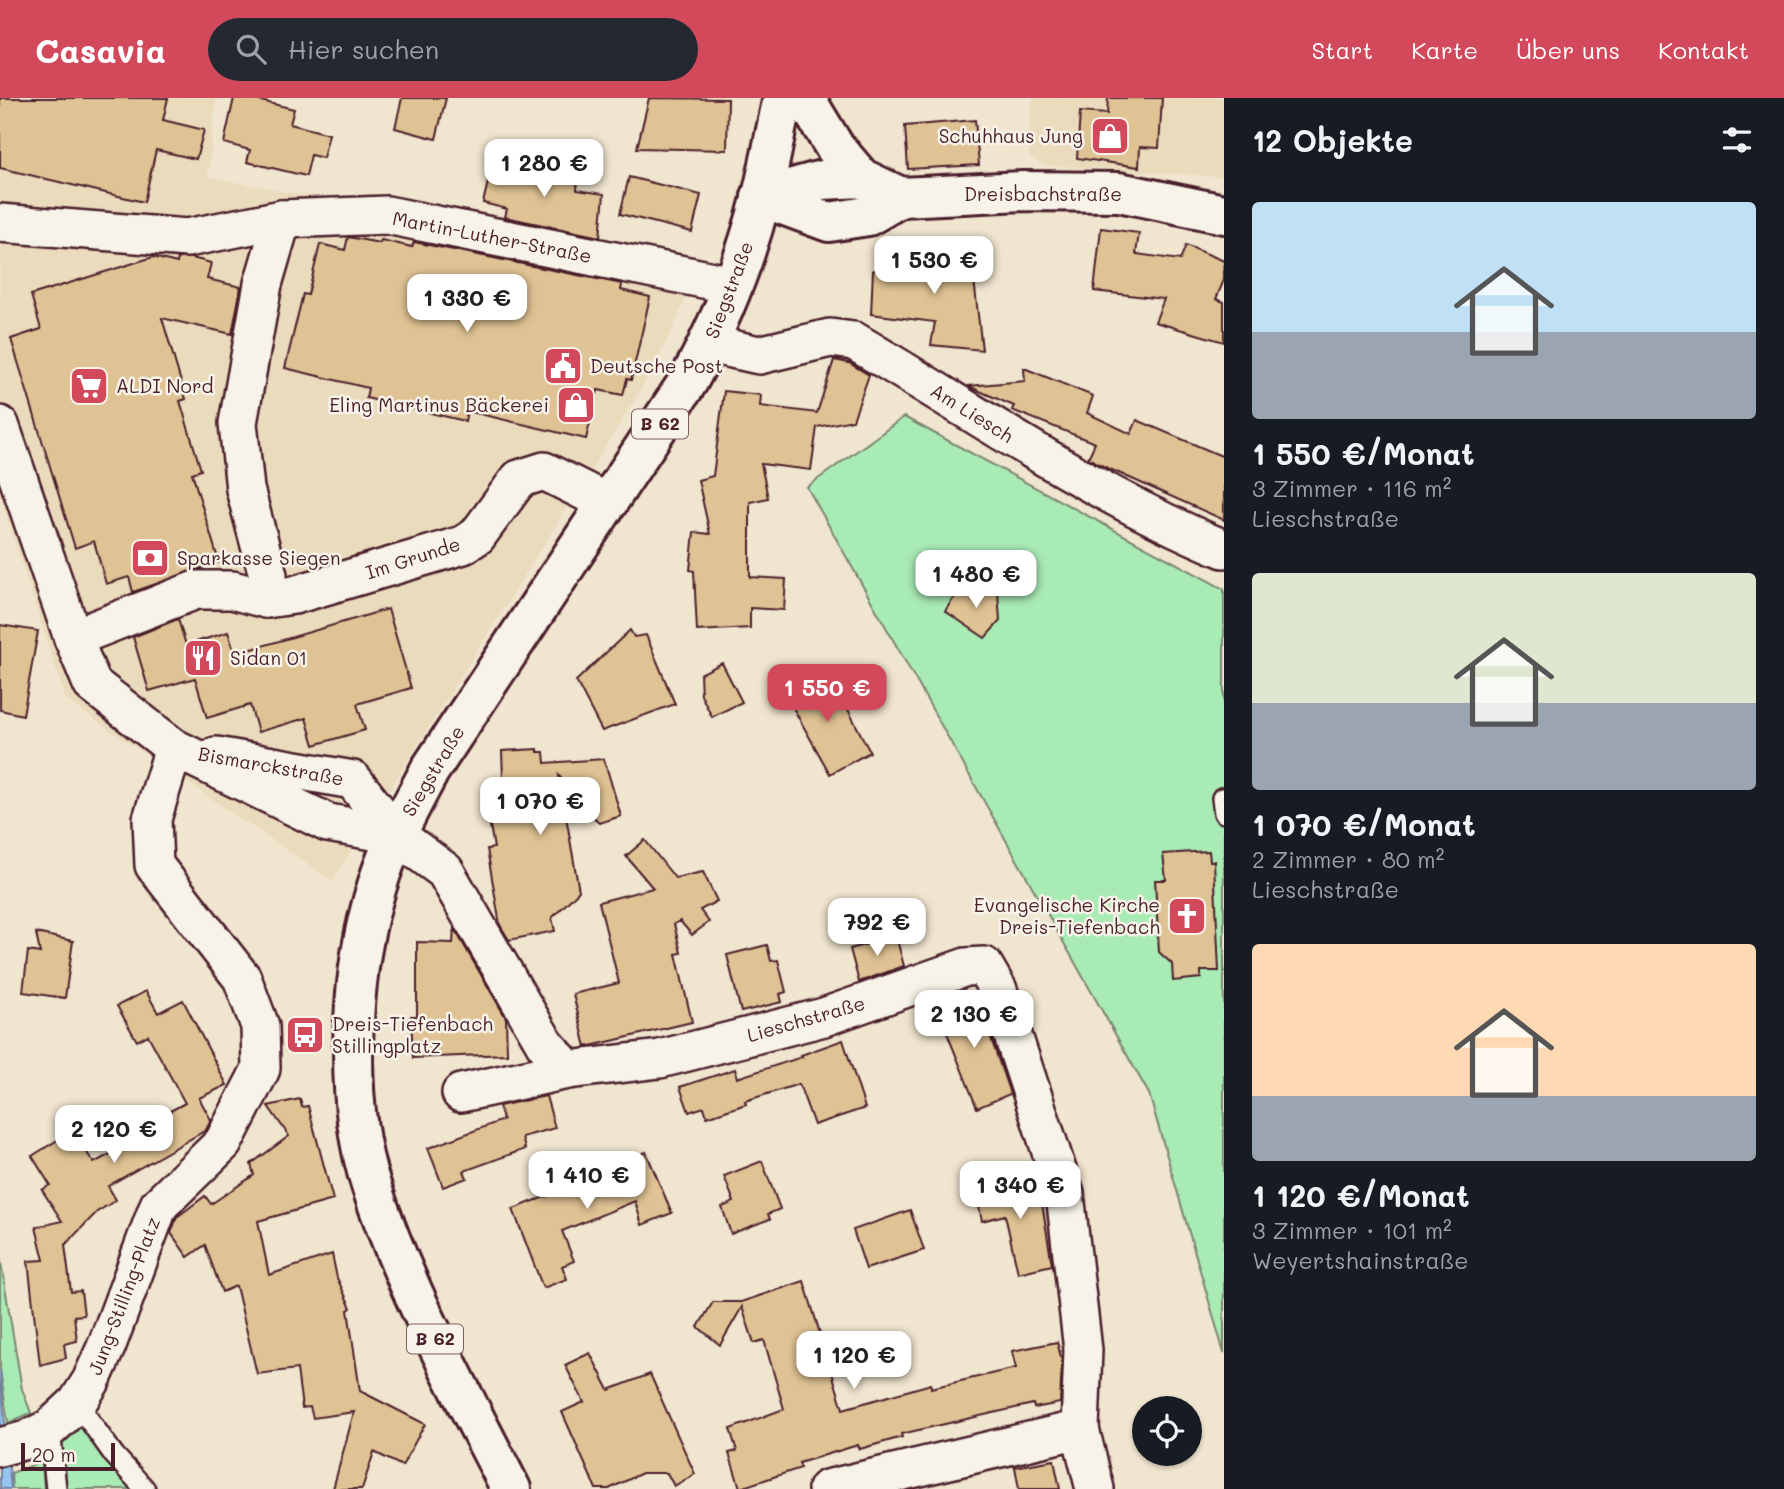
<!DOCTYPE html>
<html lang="de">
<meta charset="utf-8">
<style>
:root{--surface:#171b24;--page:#242831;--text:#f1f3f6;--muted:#9ea1a6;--accent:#d1495b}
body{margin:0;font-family:Mali,sans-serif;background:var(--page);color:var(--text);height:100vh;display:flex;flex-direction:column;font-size:26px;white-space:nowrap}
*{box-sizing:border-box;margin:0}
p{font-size:23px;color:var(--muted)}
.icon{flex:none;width:38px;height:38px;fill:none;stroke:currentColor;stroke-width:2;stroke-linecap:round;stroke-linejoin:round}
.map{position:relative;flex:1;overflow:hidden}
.sheet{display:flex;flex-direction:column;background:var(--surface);width:560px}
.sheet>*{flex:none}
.buttons{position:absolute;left:1132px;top:1298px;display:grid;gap:14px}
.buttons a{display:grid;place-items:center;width:70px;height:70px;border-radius:50%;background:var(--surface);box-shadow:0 2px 5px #0004;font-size:35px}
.scale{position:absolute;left:21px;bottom:18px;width:94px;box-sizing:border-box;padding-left:7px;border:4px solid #4a1f2b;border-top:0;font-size:19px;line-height:24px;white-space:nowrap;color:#4a1f2b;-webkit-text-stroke:5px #f7f3e8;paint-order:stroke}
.price{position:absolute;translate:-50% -60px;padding:0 16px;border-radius:14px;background:#fff;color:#222;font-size:23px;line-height:46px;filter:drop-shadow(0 2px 4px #0008)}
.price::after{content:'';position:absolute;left:50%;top:42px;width:21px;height:16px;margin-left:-10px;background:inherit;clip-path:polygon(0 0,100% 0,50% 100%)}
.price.active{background:var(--accent);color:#fff}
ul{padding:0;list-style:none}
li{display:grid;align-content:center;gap:14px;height:371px;padding:0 28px}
li span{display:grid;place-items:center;height:217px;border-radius:7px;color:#555}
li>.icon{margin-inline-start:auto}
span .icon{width:126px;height:126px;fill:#fffc;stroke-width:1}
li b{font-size:30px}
h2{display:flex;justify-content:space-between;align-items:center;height:84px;padding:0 28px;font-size:30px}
header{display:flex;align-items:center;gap:42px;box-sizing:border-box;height:98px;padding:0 35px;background:var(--accent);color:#fff}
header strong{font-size:33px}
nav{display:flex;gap:38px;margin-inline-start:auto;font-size:24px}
.search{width:490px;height:63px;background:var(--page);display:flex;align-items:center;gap:18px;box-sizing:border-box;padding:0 24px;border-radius:38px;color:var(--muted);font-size:26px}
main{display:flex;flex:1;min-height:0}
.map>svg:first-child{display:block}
.built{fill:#ebdbbd}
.green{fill:#a9ebb5;stroke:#7a8570;stroke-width:2}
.water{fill:#94c4ef;stroke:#7682a1;stroke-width:2}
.building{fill:#e0c394;stroke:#4a1f2b;stroke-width:2}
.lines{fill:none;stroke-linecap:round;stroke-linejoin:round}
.service-casing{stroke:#4a1f2b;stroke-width:24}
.minor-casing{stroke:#4a1f2b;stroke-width:42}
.secondary-casing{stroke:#4a1f2b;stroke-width:44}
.primary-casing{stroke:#4a1f2b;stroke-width:44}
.service{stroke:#f7f3e8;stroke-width:19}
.minor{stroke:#f7f3e8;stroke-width:37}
.secondary{stroke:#f7f3e8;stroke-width:38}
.primary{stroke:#f7f3e8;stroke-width:38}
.labels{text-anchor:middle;stroke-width:5;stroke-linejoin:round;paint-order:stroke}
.shield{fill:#f7f3e8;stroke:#7e5f64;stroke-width:2}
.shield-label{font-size:18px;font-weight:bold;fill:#4a1f2b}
.poi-label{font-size:19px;fill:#4a1f2b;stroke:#f7f3e8;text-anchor:start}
.street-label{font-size:19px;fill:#4a1f2b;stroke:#f7f3e8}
</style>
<header>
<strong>Casavia</strong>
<div class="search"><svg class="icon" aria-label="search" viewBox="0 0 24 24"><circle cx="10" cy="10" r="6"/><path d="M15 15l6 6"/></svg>Hier suchen</div>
<nav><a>Start</a><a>Karte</a><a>Über uns</a><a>Kontakt</a></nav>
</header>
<main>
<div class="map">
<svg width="1224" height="1391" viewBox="0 0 1224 1391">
<rect width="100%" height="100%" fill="#f0e5cf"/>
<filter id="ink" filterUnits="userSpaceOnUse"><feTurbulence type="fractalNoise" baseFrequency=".0143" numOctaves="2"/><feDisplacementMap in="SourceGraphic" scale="14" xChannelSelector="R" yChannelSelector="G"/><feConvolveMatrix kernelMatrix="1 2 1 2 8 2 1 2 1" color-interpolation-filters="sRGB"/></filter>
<g filter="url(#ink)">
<g class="built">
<polygon points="0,0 216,0 208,79 697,170 673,231 636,300 332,783 66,602 0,398"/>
<polygon points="1033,0 1224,0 1224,79 1044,67 1030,59 1028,39"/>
</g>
<g class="green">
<polygon points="904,319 1224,491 1224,1255 1149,996 807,389"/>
<polygon points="0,1159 22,1291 31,1315 8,1325 0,1272"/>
<polygon points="77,1305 145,1391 56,1391 50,1330"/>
<polygon points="42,1364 44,1391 12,1391 11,1375"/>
</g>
<polygon class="water" points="0,1272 11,1391 0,1391"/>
<g class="building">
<polygon points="0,0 168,0 163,22 204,32 196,61 156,52 144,104 0,70"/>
<polygon points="234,0 248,0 294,11 290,26 329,36 323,60 311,57 306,78 247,64 250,52 224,45"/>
<polygon points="402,0 446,0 436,41 395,30"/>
<polygon points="649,0 728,1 727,52 637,50"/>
<polygon points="1108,0 1162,0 1159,50 1140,49 1139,69 1077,60 1080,14 1107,16"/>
<polygon points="975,22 979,67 908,71 905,28"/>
<polygon points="493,63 578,82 577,92 604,96 600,139 505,119 507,111 483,105"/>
<polygon points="629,79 701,97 692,134 620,116"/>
<polygon points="1101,130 1139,135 1136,156 1180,162 1186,147 1224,163 1224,182 1216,201 1224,204 1224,244 1155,224 1164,201 1094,193"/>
<polygon points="348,139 380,145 381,142 412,149 414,144 622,186 621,192 650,199 631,282 627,281 623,297 598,292 586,341 467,313 465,323 366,300 368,290 285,270 303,196 308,197 320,146 345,152"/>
<polygon points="970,146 982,252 931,247 935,224 871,216 873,172 918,174 918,156"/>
<polygon points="153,159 177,165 178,160 192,160 211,165 207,181 241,189 232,236 162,220 186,301 180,303 201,372 192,375 219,464 133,494 129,479 106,486 94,443 75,450 11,241 41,231 31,197"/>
<polygon points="834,262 849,265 869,277 853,322 817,329 811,372 761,366 768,400 750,404 750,479 786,481 784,512 750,510 750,530 697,533 694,473 690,472 694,434 710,436 698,382 713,378 724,293 761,297 760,308 817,315"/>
<polygon points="1024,270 1093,298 1087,315 1131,336 1137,322 1224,359 1224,422 1103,368 1088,360 1095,345 1012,312 1014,308 968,288 1025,283"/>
<polygon points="959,492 998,494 1000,523 985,540 945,513"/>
<polygon points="388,511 411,590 357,606 365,632 314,647 306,620 258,634 250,607 207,620 195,580 149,593 133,539 178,521 186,547 228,534 235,556"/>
<polygon points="0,527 38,533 23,617 0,612"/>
<polygon points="630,532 634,539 646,537 675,606 602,633 576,583"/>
<polygon points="722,565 742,604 712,619 701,597 700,576"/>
<polygon points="808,576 821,601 838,592 870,654 830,676 782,590"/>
<polygon points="538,651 538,654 544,654 545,665 604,661 621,718 599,725 559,678 579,793 552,820 555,833 509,842 500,827 487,751 494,750 489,722 498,720 496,680 503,680 502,653"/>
<polygon points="645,742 675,780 703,774 717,803 700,812 709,824 692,837 680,823 674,826 681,855 676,856 692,924 586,949 573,896 619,885 599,804 653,790 626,758"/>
<polygon points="1209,753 1210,763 1214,763 1219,873 1201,873 1201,880 1173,883 1172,866 1159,854 1155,782 1166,782 1163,756"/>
<polygon points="454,830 506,920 507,956 413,960 411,918 417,918 417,844 453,845"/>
<polygon points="36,835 73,843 65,900 23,894 28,853 40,855"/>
<polygon points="896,838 904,868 859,884 850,851"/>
<polygon points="767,847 771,863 778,862 786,894 780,896 782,904 741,914 727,857"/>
<polygon points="146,893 158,915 183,902 227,987 199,1000 211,1022 206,1032 108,1088 116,1102 97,1114 65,1147 71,1194 81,1193 84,1217 74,1218 77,1243 64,1246 66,1260 40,1267 28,1163 44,1162 36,1129 62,1123 42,1092 50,1087 32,1058 72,1033 94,1065 154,1032 150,1024 185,1005 148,937 137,943 117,908"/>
<polygon points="976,896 1010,996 977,1010 937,910"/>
<polygon points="843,942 865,1010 814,1027 799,986 745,1003 746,1006 707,1019 704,1009 689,1014 680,989 735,971 737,980 802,959 801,957"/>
<polygon points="546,998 555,1030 522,1039 525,1051 464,1073 467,1080 443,1089 428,1050 503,1022 499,1008"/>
<polygon points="300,1001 302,1009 308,1008 333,1102 258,1123 269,1177 332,1156 337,1180 351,1210 348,1212 360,1293 425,1326 402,1368 374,1354 362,1391 333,1391 354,1314 313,1320 310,1309 302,1310 297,1271 257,1276 236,1188 222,1194 205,1147 188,1159 171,1135 177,1119 205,1098 211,1106 254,1077 251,1066 289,1038 268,1008"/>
<polygon points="646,1054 672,1115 642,1127 635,1103 562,1133 574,1163 562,1168 567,1181 543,1190 513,1111 573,1088 591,1076"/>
<polygon points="762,1063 780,1111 768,1116 770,1121 731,1136 722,1109 734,1104 724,1078"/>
<polygon points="1038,1080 1052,1167 1018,1175 1005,1117 982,1123 976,1094"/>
<polygon points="910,1112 924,1152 866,1171 853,1132"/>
<polygon points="804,1183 843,1311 931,1286 931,1290 1016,1270 1012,1253 1057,1244 1062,1263 1060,1305 1034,1310 1033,1306 901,1336 902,1339 860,1351 858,1347 799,1365 801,1370 740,1390 729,1355 737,1353 730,1331 784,1311 764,1242 754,1245 742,1209 720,1247 698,1229 713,1204 741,1204"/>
<polygon points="590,1255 609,1292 650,1276 695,1376 674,1388 667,1375 642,1375 609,1391 596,1391 562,1314 584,1304 565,1267"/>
<polygon points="1054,1362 1060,1391 1019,1391 1015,1369"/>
</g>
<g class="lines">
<g class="service-casing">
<g id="service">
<polyline points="1222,700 1224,715"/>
<polyline points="77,1305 114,1357 145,1391"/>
<polyline points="50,1330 56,1391"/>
</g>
</g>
<g class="minor-casing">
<g id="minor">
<polyline points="0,125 187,140 282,121 387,117 733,187"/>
<path d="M709,246L759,257L830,240L854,243C976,315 1092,396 1224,451"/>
<polyline points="0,327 73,540 92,586 174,650 328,725 396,737"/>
<polyline points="266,501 268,477 245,391 238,325 263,186 282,121"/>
<polyline points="73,540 196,492 232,492 266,501 294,497 463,447 477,438 519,381 544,373 608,405"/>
<polyline points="216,658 353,682 396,737 445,773 545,946 568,972"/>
<polyline points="461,995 568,972 660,961 824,919 966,869 984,868 998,892 1065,1096 1083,1252 1080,1331"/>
<polyline points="0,1349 26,1342 50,1330 77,1305 91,1283 107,1247 159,1107 223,1045 261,971 260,928 242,880 154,767 152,721 174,650"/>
<polyline points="827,1391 1080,1331 1095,1391"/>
</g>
</g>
<g class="secondary-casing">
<g id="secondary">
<polyline points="761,99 822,82 861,80 901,99 1023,93 1119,94 1224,116"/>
<polyline points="761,99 829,124 868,118 901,99"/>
</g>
</g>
<g class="primary-casing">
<g id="primary">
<polyline points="805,0 834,48 861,80"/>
<path d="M511,1391C461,1293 405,1192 371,1087C343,1001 350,874 377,788C389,747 410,710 430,672L689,282C720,225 745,164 761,101C770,68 775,33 783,0"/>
</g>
</g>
<use href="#service" class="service"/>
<use href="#minor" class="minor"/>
<use href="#secondary" class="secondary"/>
<use href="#primary" class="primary"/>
</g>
</g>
<defs>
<g id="shop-square" transform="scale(2.0125)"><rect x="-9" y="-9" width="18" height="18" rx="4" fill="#d1495b" stroke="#f7f3e8"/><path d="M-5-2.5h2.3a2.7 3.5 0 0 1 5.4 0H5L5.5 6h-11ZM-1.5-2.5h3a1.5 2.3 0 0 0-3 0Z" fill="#fff"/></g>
<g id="civic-square" transform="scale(2.0125)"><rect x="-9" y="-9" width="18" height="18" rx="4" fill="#d1495b" stroke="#f7f3e8"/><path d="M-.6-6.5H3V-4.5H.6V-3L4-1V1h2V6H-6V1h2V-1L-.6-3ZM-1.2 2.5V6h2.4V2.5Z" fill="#fff"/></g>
<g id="supermarket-square" transform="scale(2.0125)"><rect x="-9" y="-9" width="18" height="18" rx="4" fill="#d1495b" stroke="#f7f3e8"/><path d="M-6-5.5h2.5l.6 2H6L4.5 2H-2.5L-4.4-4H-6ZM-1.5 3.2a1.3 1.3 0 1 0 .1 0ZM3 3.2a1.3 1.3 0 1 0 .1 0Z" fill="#fff"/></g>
<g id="bank-square" transform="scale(2.0125)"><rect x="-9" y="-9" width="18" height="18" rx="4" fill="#d1495b" stroke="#f7f3e8"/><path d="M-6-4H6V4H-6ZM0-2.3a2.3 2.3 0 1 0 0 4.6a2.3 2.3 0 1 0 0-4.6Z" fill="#fff"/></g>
<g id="restaurant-square" transform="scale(2.0125)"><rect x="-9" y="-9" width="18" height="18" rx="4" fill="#d1495b" stroke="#f7f3e8"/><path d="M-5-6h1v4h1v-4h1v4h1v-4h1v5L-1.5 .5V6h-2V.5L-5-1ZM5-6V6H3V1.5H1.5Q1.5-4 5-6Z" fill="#fff"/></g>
<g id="church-square" transform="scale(2.0125)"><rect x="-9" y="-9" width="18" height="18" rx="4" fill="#d1495b" stroke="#f7f3e8"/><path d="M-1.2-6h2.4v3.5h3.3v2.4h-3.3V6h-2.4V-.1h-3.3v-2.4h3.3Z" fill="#fff"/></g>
<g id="bus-square" transform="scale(2.0125)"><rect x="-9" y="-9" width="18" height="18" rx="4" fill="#d1495b" stroke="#f7f3e8"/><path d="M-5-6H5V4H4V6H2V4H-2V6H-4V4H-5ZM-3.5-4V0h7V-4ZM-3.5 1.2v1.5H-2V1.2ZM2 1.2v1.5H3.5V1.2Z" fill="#fff"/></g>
</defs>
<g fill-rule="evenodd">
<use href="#shop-square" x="1110" y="38"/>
<use href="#civic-square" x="563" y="268"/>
<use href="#supermarket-square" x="89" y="288"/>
<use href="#shop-square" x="576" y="307"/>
<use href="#bank-square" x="150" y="460"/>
<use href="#restaurant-square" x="203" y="560"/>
<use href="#church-square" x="1187" y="818"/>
<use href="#bus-square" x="305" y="937"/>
</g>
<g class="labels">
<g class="shield">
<rect x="632" y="311.5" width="56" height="29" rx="5"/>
<rect x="407" y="1226.5" width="56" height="29" rx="5"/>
</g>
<g class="shield-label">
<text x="660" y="332">B 62</text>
<text x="435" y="1247">B 62</text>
</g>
<g class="poi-label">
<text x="1083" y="45" text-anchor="end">Schuhhaus Jung</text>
<text x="590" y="275">Deutsche Post</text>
<text x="116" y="295">ALDI Nord</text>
<text x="549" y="314" text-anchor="end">Eling Martinus Bäckerei</text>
<text x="177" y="467">Sparkasse Siegen</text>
<text x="230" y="567">Sidan 01</text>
<text x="1160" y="814" text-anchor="end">Evangelische Kirche<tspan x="1160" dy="22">Dreis-Tiefenbach</tspan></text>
<text x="332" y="933">Dreis-Tiefenbach<tspan x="332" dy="22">Stillingplatz</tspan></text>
</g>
<g class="street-label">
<text x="1043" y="103">Dreisbachstraße</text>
<text transform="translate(492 139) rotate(11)" y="7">Martin-Luther-Straße</text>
<text transform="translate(729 192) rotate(-69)" y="7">Siegstraße</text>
<text transform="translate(972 315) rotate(32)" y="7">Am Liesch</text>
<text transform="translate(413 460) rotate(-18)" y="7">Im Grunde</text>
<text transform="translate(271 668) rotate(10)" y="7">Bismarckstraße</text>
<text transform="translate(433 673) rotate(-59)" y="7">Siegstraße</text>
<text transform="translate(806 921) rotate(-16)" y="7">Lieschstraße</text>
<text transform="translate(124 1198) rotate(-69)" y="7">Jung-Stilling-Platz</text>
</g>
</g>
</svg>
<div class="buttons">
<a><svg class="icon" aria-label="locate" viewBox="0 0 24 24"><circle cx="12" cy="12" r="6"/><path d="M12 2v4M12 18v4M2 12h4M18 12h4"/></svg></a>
</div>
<div class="scale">20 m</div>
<b class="price" style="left:544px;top:101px">1 280 €</b>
<b class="price" style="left:934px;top:198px">1 530 €</b>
<b class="price" style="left:467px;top:236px">1 330 €</b>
<b class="price" style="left:976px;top:512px">1 480 €</b>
<b class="price active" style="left:827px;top:626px">1 550 €</b>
<b class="price" style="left:540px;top:739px">1 070 €</b>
<b class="price" style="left:877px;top:860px">792 €</b>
<b class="price" style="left:974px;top:952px">2 130 €</b>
<b class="price" style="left:114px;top:1067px">2 120 €</b>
<b class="price" style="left:587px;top:1113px">1 410 €</b>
<b class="price" style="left:1020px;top:1123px">1 340 €</b>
<b class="price" style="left:854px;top:1293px">1 120 €</b>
</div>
<section class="sheet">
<h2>12 Objekte<svg class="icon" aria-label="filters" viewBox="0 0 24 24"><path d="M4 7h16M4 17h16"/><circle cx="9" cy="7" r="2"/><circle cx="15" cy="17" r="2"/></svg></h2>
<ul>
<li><span style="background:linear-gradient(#bfe0f5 60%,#9aa5b1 0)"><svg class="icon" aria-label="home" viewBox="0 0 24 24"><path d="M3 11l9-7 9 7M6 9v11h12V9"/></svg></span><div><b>1 550 €/Monat</b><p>3 Zimmer · 116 m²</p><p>Lieschstraße</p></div></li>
<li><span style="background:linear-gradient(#dfe7d0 60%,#9aa5b1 0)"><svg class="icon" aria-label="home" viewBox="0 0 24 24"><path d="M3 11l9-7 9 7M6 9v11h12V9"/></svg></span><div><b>1 070 €/Monat</b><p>2 Zimmer · 80 m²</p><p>Lieschstraße</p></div></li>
<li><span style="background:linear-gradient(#ffd9b3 70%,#9aa5b1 0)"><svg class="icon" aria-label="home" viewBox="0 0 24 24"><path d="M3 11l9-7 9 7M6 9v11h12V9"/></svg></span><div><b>1 120 €/Monat</b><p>3 Zimmer · 101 m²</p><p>Weyertshainstraße</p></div></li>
</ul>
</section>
</main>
